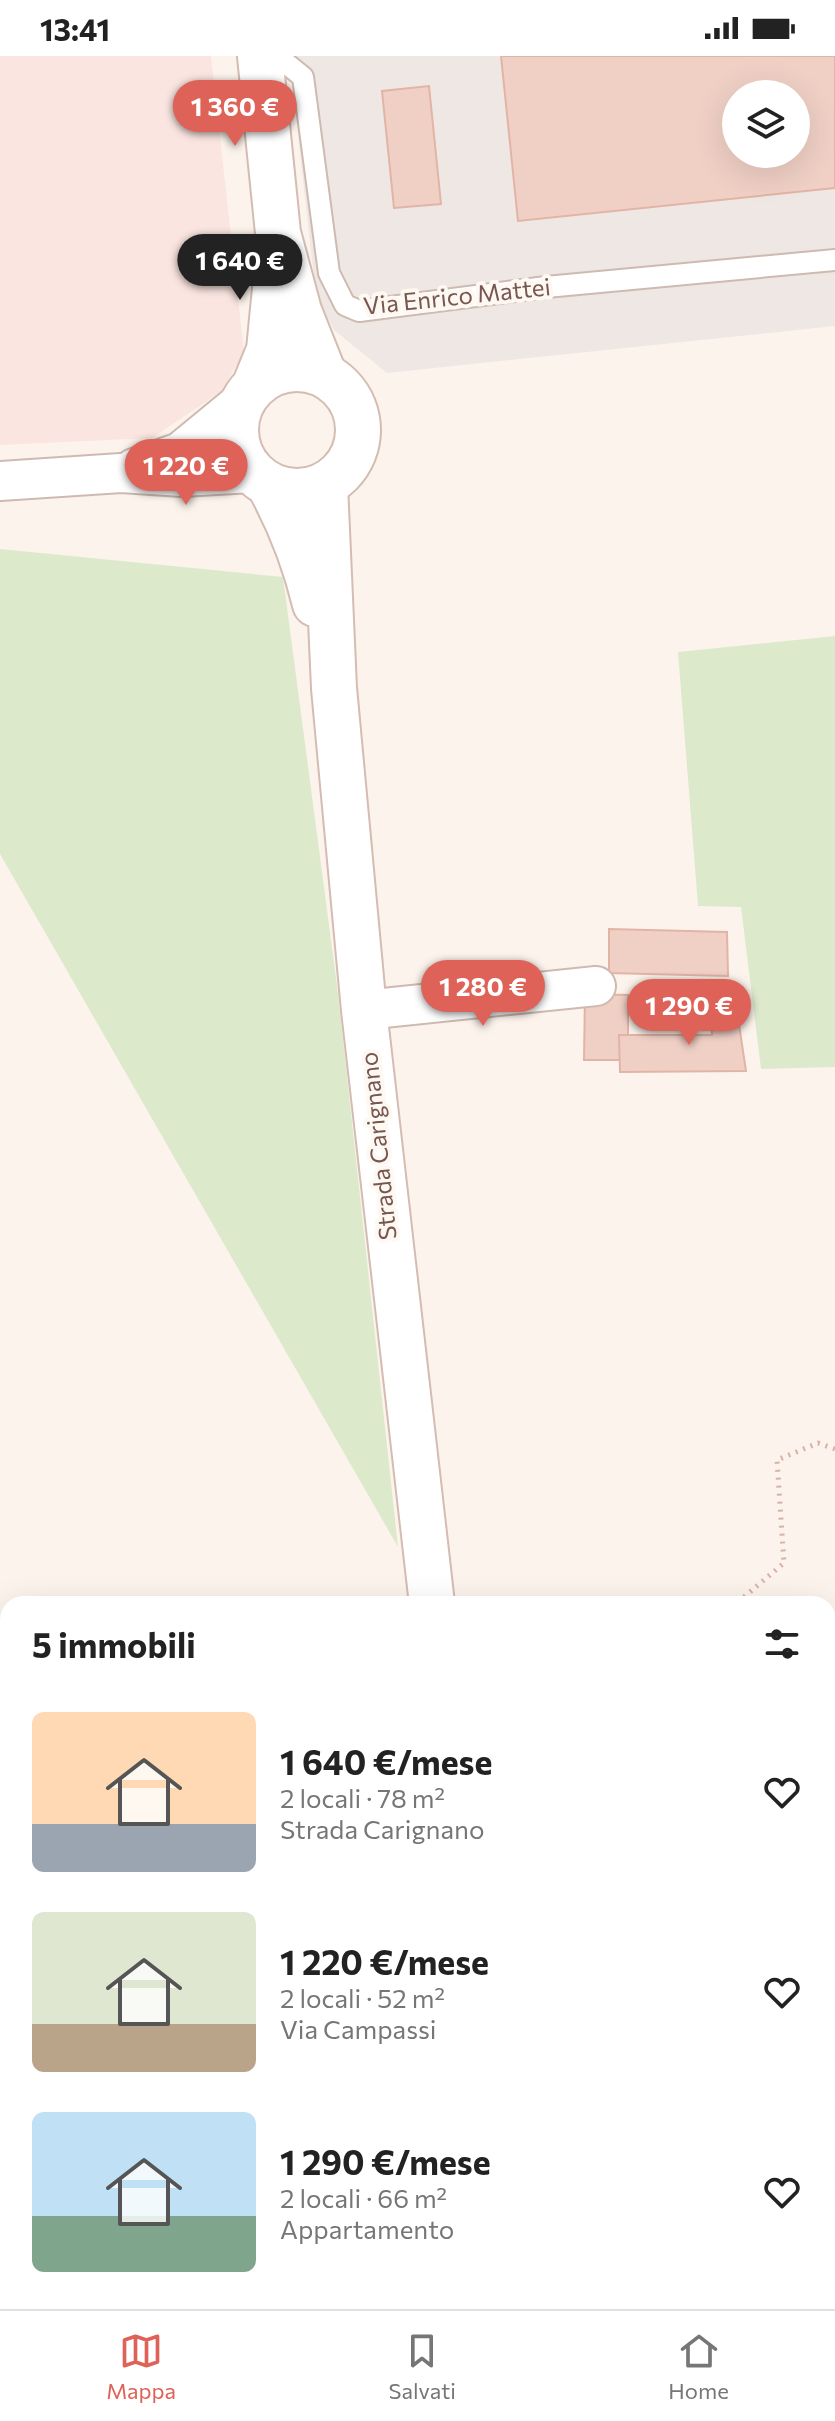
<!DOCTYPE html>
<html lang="it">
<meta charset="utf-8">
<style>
:root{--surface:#fff;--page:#f2f2f2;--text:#222;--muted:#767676;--line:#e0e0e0;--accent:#df6259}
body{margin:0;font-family:Commissioner,sans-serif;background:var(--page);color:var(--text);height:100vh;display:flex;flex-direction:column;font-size:30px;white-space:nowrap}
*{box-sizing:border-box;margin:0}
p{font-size:26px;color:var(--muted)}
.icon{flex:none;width:44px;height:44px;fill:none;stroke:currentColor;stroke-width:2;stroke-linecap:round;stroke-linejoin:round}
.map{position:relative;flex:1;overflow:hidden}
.panel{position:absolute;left:0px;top:1540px;width:836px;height:714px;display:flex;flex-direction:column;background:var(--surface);border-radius:24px 24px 0 0;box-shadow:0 8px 32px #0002}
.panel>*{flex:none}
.controls{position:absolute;left:722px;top:24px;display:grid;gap:16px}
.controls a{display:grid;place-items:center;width:88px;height:88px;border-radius:50%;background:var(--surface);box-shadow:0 8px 32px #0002;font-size:40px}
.price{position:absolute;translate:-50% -68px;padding:0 18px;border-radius:28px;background:var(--accent);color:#fff;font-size:26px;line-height:52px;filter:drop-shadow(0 2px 4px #0008)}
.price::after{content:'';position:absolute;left:50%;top:48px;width:24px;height:18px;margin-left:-12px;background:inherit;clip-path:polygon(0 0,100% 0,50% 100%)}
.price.current{background:#222;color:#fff}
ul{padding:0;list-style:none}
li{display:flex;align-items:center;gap:24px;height:200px;padding:0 32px}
li span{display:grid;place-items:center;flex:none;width:224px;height:160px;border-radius:12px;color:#555}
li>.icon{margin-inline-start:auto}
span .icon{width:96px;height:96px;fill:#fffc;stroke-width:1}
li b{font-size:34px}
h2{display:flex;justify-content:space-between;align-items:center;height:96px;padding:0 32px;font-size:34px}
.status{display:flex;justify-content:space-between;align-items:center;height:56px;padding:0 40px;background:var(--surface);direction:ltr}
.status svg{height:22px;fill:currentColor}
.dock{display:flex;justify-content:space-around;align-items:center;height:112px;border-top:2px solid var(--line);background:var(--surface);font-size:22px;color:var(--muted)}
.dock a{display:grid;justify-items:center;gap:4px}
.dock .current{color:var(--accent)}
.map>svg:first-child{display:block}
.residential{fill:#f3e5db}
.commercial{fill:#fbe5e1}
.industrial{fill:#eee7e4;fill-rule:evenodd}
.green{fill:#dceacb}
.building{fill:#f0d0c5;stroke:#e2b4a6;stroke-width:2;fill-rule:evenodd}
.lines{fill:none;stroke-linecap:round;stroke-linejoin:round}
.lane-casing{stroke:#cebab1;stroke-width:24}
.street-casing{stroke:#cebab1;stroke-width:42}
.secondary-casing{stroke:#d4bcb2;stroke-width:48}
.path{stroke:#d6b2a8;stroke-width:5;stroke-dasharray:2 6;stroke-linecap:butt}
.lane{stroke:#fff;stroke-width:20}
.street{stroke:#fff;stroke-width:38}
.secondary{stroke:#fff;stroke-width:44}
.labels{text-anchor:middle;stroke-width:8;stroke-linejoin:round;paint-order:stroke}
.street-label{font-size:24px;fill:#77574f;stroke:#fef8f3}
</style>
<div class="status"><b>13:41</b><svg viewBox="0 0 49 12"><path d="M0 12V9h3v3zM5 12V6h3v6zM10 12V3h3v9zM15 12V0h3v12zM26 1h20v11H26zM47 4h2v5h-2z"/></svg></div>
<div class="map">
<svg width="835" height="2253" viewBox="0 0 835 2253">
<rect width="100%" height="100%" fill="#fcf4ec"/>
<polygon class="residential" points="0,1589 8,1606 8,2070 0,2074"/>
<polygon class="commercial" points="0,0 211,0 244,296 222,335 152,382 0,389"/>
<g class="industrial">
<path d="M289,0H835V270L387,317L334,274L316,239ZM736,38H796V98H736Z"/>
<polygon points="8,2217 8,2246 456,2246 457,2253 0,2253 0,2219"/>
</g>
<g class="green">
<polygon points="0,493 283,521 338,937 398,1491 0,798"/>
<polygon points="835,580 835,1011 761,1013 741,851 698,850 678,596"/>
</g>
<g class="building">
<path d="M501,0H835V132L518,165ZM736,38H796V98H736Z"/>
<polygon points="429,30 441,148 394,152 382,35"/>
<polygon points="609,873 727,876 728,920 609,917"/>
<polygon points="585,938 628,939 628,1004 584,1004"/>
<polygon points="735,942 746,1015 620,1016 619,979 712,979 710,944"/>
<polygon points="4,1677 8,1688 8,1787 0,1791 0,1679"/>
<polygon points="8,1875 8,1926 0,1908 0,1878"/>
<polygon points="108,2246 379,2246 380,2253 109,2253"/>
</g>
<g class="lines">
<g class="lane-casing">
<polyline id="lane" points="277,0 303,21 329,217 345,249 359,255 546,231 835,204"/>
</g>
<g class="street-casing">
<g id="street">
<polyline points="134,412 180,396 242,345"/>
<polyline points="0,425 121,417 182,421 252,417"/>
<polyline points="364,954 596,930"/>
<polyline points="0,1951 8,1970"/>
<polyline points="828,1961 835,1964"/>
<polyline points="0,2111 8,2106"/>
</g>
</g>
<g class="secondary-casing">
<g id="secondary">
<polyline points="260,0 278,177 299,255 324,318"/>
<circle cx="297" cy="374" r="61"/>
<polyline points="256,326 269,294 277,212"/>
<path d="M269,429C290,467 305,506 315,548"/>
<polyline points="325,429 334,632 364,954 432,1548"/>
<polyline points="514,2246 515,2253"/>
</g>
</g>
<polyline class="path" points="744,1541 784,1507 777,1404 818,1387 835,1393"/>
<use href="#lane" class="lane"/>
<use href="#street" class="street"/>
<use href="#secondary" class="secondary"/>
</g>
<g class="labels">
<g class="street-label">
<text transform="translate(457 241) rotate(-6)" y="8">Via Enrico Mattei</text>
<text transform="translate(379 1090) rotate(-96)" y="8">Strada Carignano</text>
</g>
</g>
</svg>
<div class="controls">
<a><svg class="icon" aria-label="layers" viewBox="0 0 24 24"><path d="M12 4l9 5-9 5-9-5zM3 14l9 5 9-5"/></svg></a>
</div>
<b class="price" style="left:235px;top:92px">1 360 €</b>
<b class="price current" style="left:240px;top:246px">1 640 €</b>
<b class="price" style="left:186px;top:451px">1 220 €</b>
<b class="price" style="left:483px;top:972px">1 280 €</b>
<b class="price" style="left:689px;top:991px">1 290 €</b>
<section class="panel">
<h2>5 immobili<svg class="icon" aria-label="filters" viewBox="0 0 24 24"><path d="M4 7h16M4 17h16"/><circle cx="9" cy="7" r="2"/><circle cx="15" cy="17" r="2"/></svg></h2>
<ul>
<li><span style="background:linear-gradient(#ffd9b3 70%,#9aa5b1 0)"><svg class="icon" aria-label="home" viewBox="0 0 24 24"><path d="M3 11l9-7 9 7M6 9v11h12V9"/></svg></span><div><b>1 640 €/mese</b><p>2 locali · 78 m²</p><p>Strada Carignano</p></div><svg class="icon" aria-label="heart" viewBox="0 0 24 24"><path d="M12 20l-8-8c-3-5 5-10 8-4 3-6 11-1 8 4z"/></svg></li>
<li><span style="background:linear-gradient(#dfe7d0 70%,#b9a48a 0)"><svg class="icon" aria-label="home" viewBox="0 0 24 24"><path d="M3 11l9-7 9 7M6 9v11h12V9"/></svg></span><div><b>1 220 €/mese</b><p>2 locali · 52 m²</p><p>Via Campassi</p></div><svg class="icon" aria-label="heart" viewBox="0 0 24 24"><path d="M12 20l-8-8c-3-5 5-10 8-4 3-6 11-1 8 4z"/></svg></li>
<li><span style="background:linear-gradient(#bfe0f5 65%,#7fa58c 0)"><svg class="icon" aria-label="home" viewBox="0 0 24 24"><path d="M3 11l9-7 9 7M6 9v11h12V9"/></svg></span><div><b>1 290 €/mese</b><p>2 locali · 66 m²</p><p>Appartamento</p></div><svg class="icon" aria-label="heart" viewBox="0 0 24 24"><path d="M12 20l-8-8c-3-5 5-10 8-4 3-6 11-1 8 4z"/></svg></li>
</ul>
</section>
</div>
<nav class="dock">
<a class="current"><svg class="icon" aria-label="map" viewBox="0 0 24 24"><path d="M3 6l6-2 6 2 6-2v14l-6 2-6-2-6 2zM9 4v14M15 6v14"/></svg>Mappa</a>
<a><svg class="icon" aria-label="saved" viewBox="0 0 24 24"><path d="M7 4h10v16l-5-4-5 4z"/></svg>Salvati</a>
<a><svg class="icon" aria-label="home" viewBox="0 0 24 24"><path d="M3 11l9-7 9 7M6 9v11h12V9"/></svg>Home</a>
</nav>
